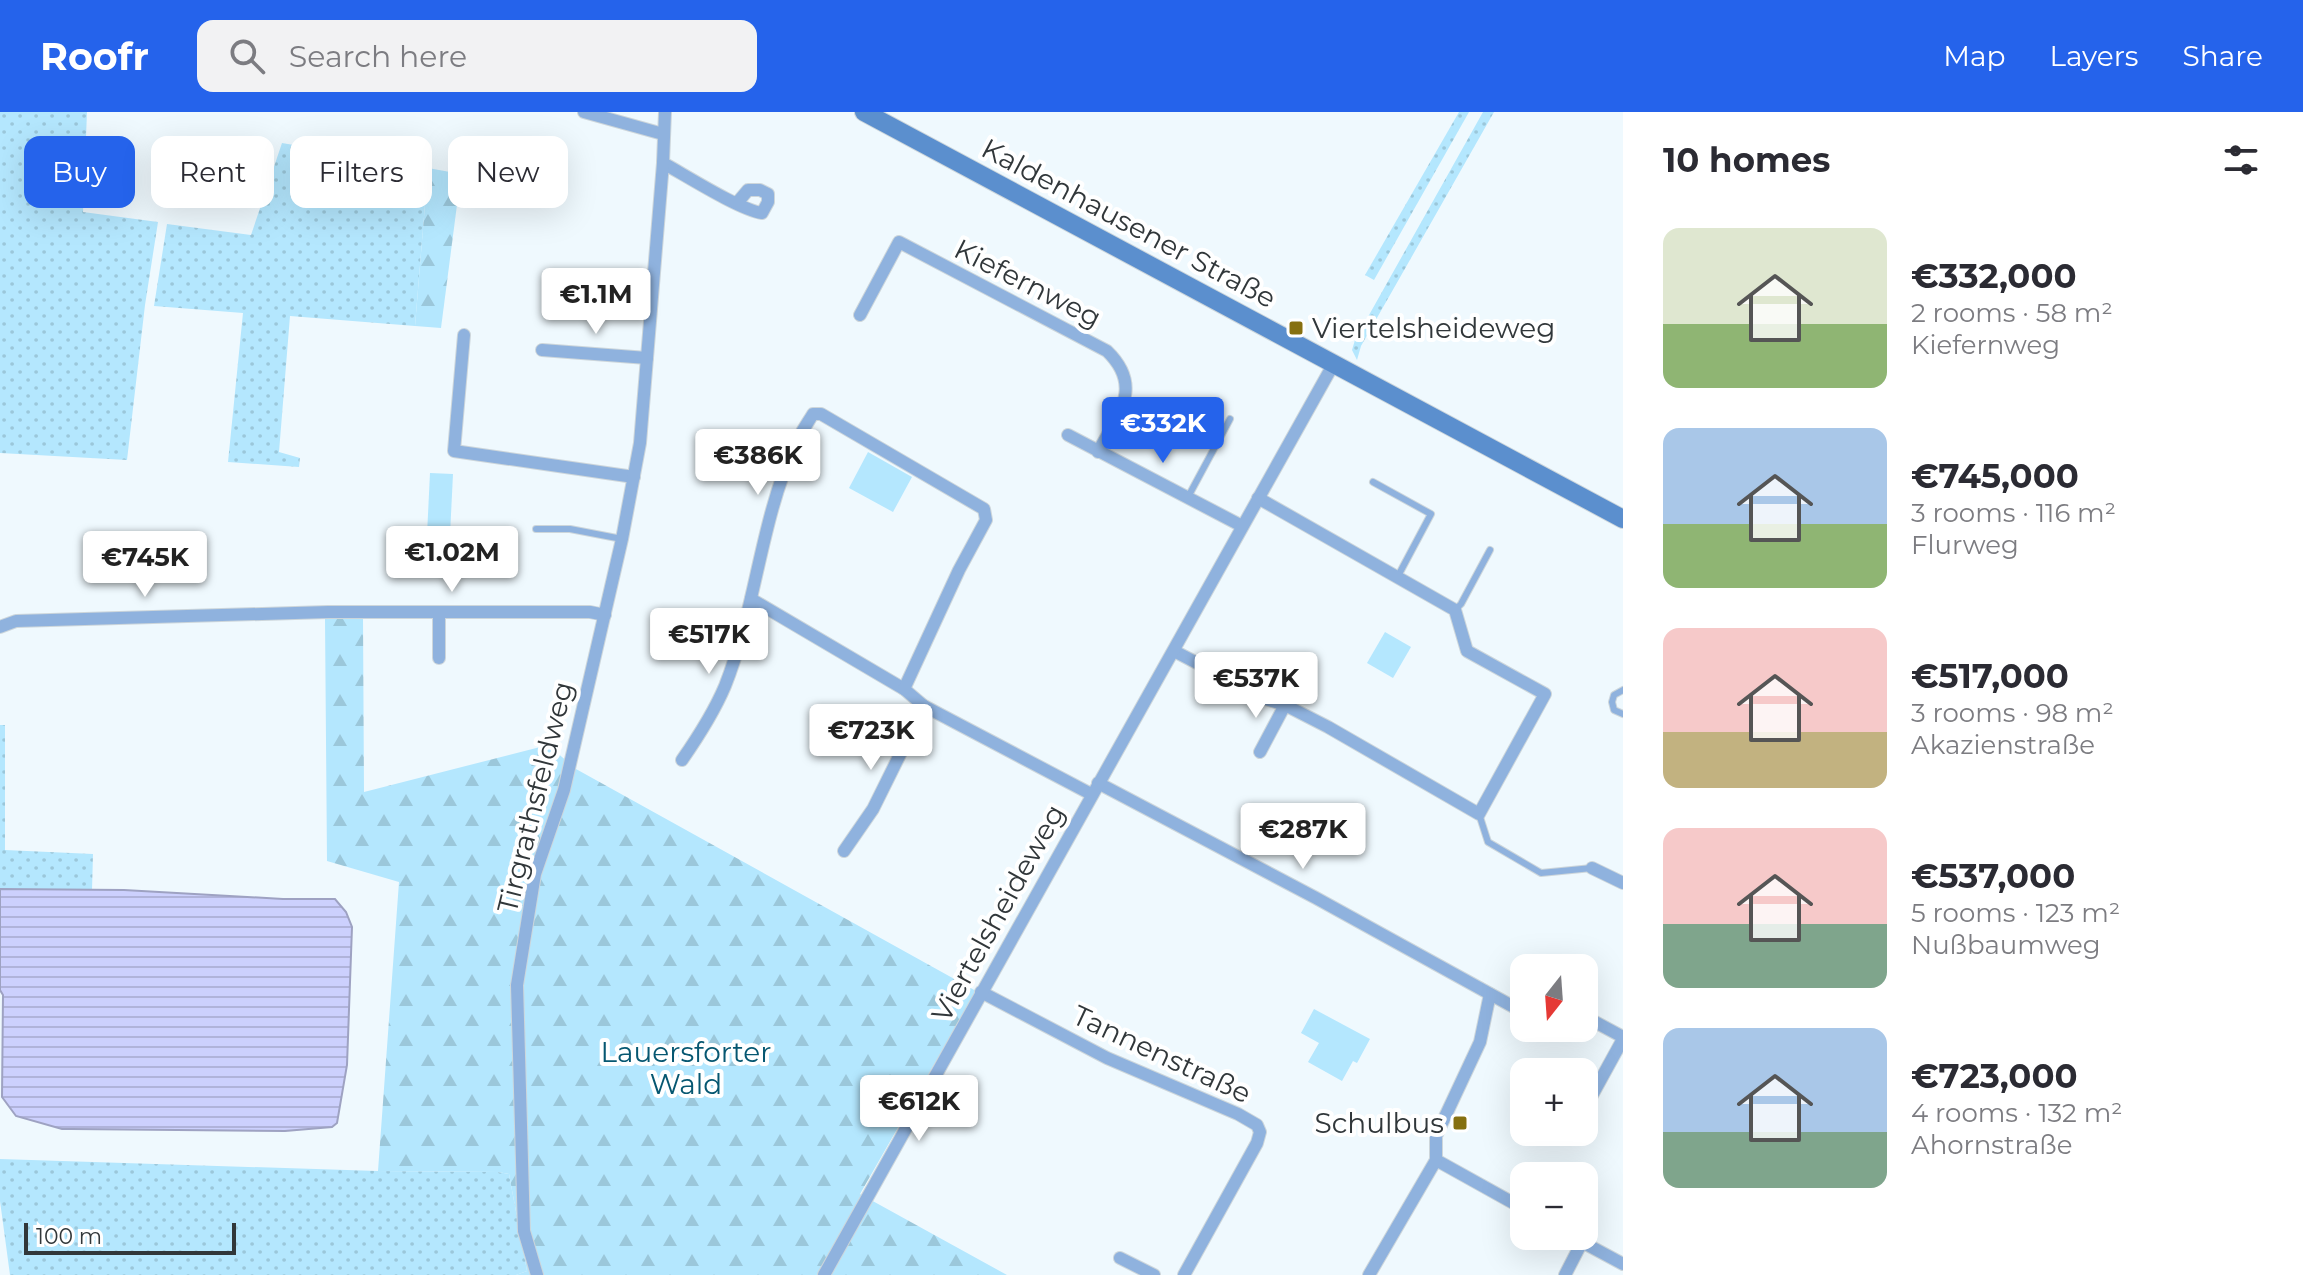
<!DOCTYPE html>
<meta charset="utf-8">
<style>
:root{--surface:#fff;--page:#f2f2f3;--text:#2b2b33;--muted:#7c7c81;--accent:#2563eb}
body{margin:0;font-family:Montserrat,sans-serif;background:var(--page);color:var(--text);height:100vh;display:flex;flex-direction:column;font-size:30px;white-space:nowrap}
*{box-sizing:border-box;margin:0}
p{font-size:26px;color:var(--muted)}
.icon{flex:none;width:44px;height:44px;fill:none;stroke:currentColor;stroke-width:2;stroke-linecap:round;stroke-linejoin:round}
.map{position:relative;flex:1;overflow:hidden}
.sheet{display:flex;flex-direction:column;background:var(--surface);width:680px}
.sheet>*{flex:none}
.hud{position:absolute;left:24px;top:24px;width:760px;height:72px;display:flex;gap:16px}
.needle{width:52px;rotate:197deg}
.fabs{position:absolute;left:1510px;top:842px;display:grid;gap:16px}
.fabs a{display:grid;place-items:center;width:88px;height:88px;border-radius:16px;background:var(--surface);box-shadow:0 8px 32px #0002;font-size:40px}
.scale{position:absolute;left:24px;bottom:20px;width:212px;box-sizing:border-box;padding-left:8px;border:4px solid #31373a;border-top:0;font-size:22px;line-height:28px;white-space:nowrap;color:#31373a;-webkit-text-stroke:6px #fff;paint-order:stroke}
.price{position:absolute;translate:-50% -68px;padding:0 18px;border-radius:8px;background:#fff;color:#222;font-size:26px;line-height:52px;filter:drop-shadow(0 2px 4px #0008)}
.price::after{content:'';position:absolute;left:50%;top:48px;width:24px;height:18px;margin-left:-12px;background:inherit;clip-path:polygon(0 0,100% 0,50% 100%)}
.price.on{background:var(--accent);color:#fff}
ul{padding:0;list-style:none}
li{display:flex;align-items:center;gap:24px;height:200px;padding:0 40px}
li span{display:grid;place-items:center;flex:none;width:224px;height:160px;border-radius:16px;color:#555}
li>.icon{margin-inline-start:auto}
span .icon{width:96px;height:96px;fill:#fffc;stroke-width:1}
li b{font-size:34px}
h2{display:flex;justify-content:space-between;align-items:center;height:96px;padding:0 40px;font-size:34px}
.pill{padding:0 28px;border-radius:16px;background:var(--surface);box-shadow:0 8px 32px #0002;font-size:28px;line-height:72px}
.pill.on{background:var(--accent);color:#fff}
header{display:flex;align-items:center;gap:48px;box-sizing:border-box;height:112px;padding:0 40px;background:var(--accent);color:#fff}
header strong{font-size:38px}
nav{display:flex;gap:44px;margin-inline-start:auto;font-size:28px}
.search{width:560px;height:72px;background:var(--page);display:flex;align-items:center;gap:20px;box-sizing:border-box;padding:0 28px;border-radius:16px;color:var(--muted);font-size:30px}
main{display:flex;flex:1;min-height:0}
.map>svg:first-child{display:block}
.grass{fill:url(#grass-dots)}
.forest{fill:url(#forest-firs)}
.park{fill:#b4e7fe}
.water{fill:url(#water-rules);stroke:#9ea2c2;stroke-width:2}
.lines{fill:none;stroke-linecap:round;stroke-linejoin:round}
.lane-casing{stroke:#cdd6db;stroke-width:8}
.street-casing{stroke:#cdd6db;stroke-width:14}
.secondary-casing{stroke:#cdd6db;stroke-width:20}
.lane{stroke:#8fb2de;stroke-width:6}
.street{stroke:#8fb2de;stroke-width:12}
.secondary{stroke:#5b8fce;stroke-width:18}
.poi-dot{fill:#867010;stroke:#fff;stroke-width:3}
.labels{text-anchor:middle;stroke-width:8;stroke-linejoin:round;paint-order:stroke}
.street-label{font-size:28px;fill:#31373a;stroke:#fff}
.poi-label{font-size:28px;fill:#31373a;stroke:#fff;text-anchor:start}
.park-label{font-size:28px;fill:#065771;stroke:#fff}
</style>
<header>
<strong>Roofr</strong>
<div class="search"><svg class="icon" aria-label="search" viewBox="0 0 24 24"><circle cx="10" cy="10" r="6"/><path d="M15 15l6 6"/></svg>Search here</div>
<nav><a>Map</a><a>Layers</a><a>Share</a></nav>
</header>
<main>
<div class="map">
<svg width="1623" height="1163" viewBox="0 0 1623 1163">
<defs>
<pattern id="grass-dots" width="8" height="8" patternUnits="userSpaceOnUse" patternTransform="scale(2)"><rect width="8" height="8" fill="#b4e7fe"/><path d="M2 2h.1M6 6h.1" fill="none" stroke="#9bc7da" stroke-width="1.8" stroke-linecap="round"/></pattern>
<pattern id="forest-firs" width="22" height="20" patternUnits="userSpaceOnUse" patternTransform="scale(2)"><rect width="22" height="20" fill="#b4e7fe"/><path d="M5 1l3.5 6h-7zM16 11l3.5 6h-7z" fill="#9bc7da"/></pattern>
<pattern id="water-rules" width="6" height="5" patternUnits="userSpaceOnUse" patternTransform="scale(2)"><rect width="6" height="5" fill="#ccd0fd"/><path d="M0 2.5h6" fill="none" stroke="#b0b3da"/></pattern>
</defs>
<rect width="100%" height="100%" fill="#eff9fe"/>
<g class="grass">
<polygon points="0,0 87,0 83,100 158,110 145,193 127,348 0,341"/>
<polygon points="1459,0 1469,0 1374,168 1365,163"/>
<polygon points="1483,0 1494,0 1361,234 1357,248 1352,238 1355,228"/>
<polygon points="282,31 428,56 415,214 290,204 279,340 300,346 299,355 228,350 243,201 154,194 167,112 251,123"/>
<polygon points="0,613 5,613 5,738 93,742 92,778 0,780"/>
<polygon points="0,1047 378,1059 498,1060 509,1062 527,1159 516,1163 10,1163 0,1089"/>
</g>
<g class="forest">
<polygon points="428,56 461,62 441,216 415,214"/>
<polygon points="363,506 364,680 548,633 576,657 976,879 860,1082 1007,1163 516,1163 527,1159 509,1062 498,1060 378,1059 399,770 327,749 325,507"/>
</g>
<g class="park">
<polygon points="868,340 912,365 893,400 849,376"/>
<polygon points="430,361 453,362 450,423 427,423"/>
<polygon points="1385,520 1411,535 1393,566 1367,551"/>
<polygon points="1314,897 1370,927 1357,951 1353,949 1342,969 1308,950 1319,931 1301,921"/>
</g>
<polygon class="water" points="0,777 124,778 283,787 335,787 346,800 352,815 347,953 337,1011 332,1015 285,1019 71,1017 62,1017 16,1004 2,985 3,883 0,878"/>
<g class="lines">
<g class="lane-casing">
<g id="lane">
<polyline points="1373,370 1431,402 1398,464"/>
<polyline points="1188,385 1230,307"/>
<polyline points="536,417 570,417 622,427"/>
<polyline points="1455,498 1461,492 1490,438"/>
<polyline points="1623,578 1614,583 1612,590 1614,598 1623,602"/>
<polyline points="1479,702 1488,730 1541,761 1592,756"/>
</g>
</g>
<g class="street-casing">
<g id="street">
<polyline points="584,0 663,22"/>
<path d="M663,51C685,63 740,98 762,101L768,90V82L760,78H748L737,91"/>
<path d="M860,203L899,130L1107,239C1144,275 1118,302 1098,340"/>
<polyline points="464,223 454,339 634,365"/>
<polyline points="542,238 647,246"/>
<polyline points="1068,323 1242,414"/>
<polyline points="751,487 904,577 924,594 1091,682"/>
<polyline points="439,500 439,546"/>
<polyline points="0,515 16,509 328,500 590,500 605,503"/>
<polyline points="1174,539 1266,587 1285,593 1328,615 1479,702 1545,582 1467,539 1455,498 1258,386"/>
<polyline points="1260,640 1285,593"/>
<path d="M682,648C698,625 714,600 725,574C756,496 760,410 795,333C800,322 807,312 813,302H821L984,397L986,408L959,458L904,577"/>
<polyline points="1098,671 1316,786 1512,894 1524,897"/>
<polyline points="844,739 873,697 924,594"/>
<polyline points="1592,756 1623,771"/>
<polyline points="981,880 1107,946 1238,1002 1257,1013 1260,1020 1257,1031 1184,1163"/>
<polyline points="1584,904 1623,925"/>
<polyline points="1584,998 1623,927"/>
<polyline points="1436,1048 1524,1097"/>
<polyline points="1571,1124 1623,1152"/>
<polyline points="1120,1146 1154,1163"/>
<polyline points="537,1163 524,1119 517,873 535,762 564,678 622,427 640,331 663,51 665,0"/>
<polyline points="824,1163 1333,253"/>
<polyline points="1369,1163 1436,1048 1436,1024 1480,930 1490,882"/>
<polyline points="1565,1163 1582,1130"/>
</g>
</g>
<g class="secondary-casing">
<polyline id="secondary" points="864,0 1623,407"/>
</g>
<use href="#lane" class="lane"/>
<use href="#street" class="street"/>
<use href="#secondary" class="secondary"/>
</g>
<g class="poi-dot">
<rect x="1288" y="208" width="16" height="16" rx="4"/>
<rect x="1452" y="1003" width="16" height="16" rx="4"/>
</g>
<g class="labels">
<g class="street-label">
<text transform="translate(1129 111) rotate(28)" y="10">Kaldenhausener Straße</text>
<text transform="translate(1028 171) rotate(27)" y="10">Kiefernweg</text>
<text transform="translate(535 685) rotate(-76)" y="10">Tirgrathsfeldweg</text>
<text transform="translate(998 801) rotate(-61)" y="10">Viertelsheideweg</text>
<text transform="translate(1162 942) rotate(25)" y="10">Tannenstraße</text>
</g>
<g class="poi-label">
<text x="1312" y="226">Viertelsheideweg</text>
<text x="1444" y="1021" text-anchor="end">Schulbus</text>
</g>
<g class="park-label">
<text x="686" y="950">Lauersforter<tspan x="686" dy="32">Wald</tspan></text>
</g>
</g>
</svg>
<div class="fabs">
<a><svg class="needle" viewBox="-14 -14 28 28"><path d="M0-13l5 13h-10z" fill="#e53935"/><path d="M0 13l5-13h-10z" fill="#7c7c81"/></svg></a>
<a>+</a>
<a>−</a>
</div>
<div class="scale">100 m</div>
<b class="price" style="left:596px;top:224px">€1.1M</b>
<b class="price on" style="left:1163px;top:353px">€332K</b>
<b class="price" style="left:758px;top:385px">€386K</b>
<b class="price" style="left:452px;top:482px">€1.02M</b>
<b class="price" style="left:145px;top:487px">€745K</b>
<b class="price" style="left:709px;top:564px">€517K</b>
<b class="price" style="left:1256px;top:608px">€537K</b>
<b class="price" style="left:871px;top:660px">€723K</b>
<b class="price" style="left:1303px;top:759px">€287K</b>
<b class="price" style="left:919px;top:1031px">€612K</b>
<div class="hud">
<a class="pill on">Buy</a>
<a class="pill">Rent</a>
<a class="pill">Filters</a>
<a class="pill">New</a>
</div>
</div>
<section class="sheet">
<h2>10 homes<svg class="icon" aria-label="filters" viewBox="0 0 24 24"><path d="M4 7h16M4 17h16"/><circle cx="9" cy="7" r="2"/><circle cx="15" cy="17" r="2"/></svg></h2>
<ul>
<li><span style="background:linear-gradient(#dfe7d0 60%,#8fb573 0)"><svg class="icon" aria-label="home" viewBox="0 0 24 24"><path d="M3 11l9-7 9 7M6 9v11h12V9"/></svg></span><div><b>€332,000</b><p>2 rooms · 58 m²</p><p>Kiefernweg</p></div></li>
<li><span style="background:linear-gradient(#a9c7e8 60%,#8fb573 0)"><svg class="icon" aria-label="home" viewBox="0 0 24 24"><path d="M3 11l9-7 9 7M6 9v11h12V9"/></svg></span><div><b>€745,000</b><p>3 rooms · 116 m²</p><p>Flurweg</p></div></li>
<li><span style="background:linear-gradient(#f6c9c9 65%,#c2b280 0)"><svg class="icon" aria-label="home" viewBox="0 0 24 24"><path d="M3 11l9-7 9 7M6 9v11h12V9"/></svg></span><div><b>€517,000</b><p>3 rooms · 98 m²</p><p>Akazienstraße</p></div></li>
<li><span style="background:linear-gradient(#f6c9c9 60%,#7fa58c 0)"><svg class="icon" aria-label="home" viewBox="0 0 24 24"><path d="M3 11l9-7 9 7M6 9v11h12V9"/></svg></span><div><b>€537,000</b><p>5 rooms · 123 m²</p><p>Nußbaumweg</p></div></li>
<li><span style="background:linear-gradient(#a9c7e8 65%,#7fa58c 0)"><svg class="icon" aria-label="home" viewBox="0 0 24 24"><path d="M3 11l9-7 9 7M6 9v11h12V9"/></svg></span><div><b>€723,000</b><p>4 rooms · 132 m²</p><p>Ahornstraße</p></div></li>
</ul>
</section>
</main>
